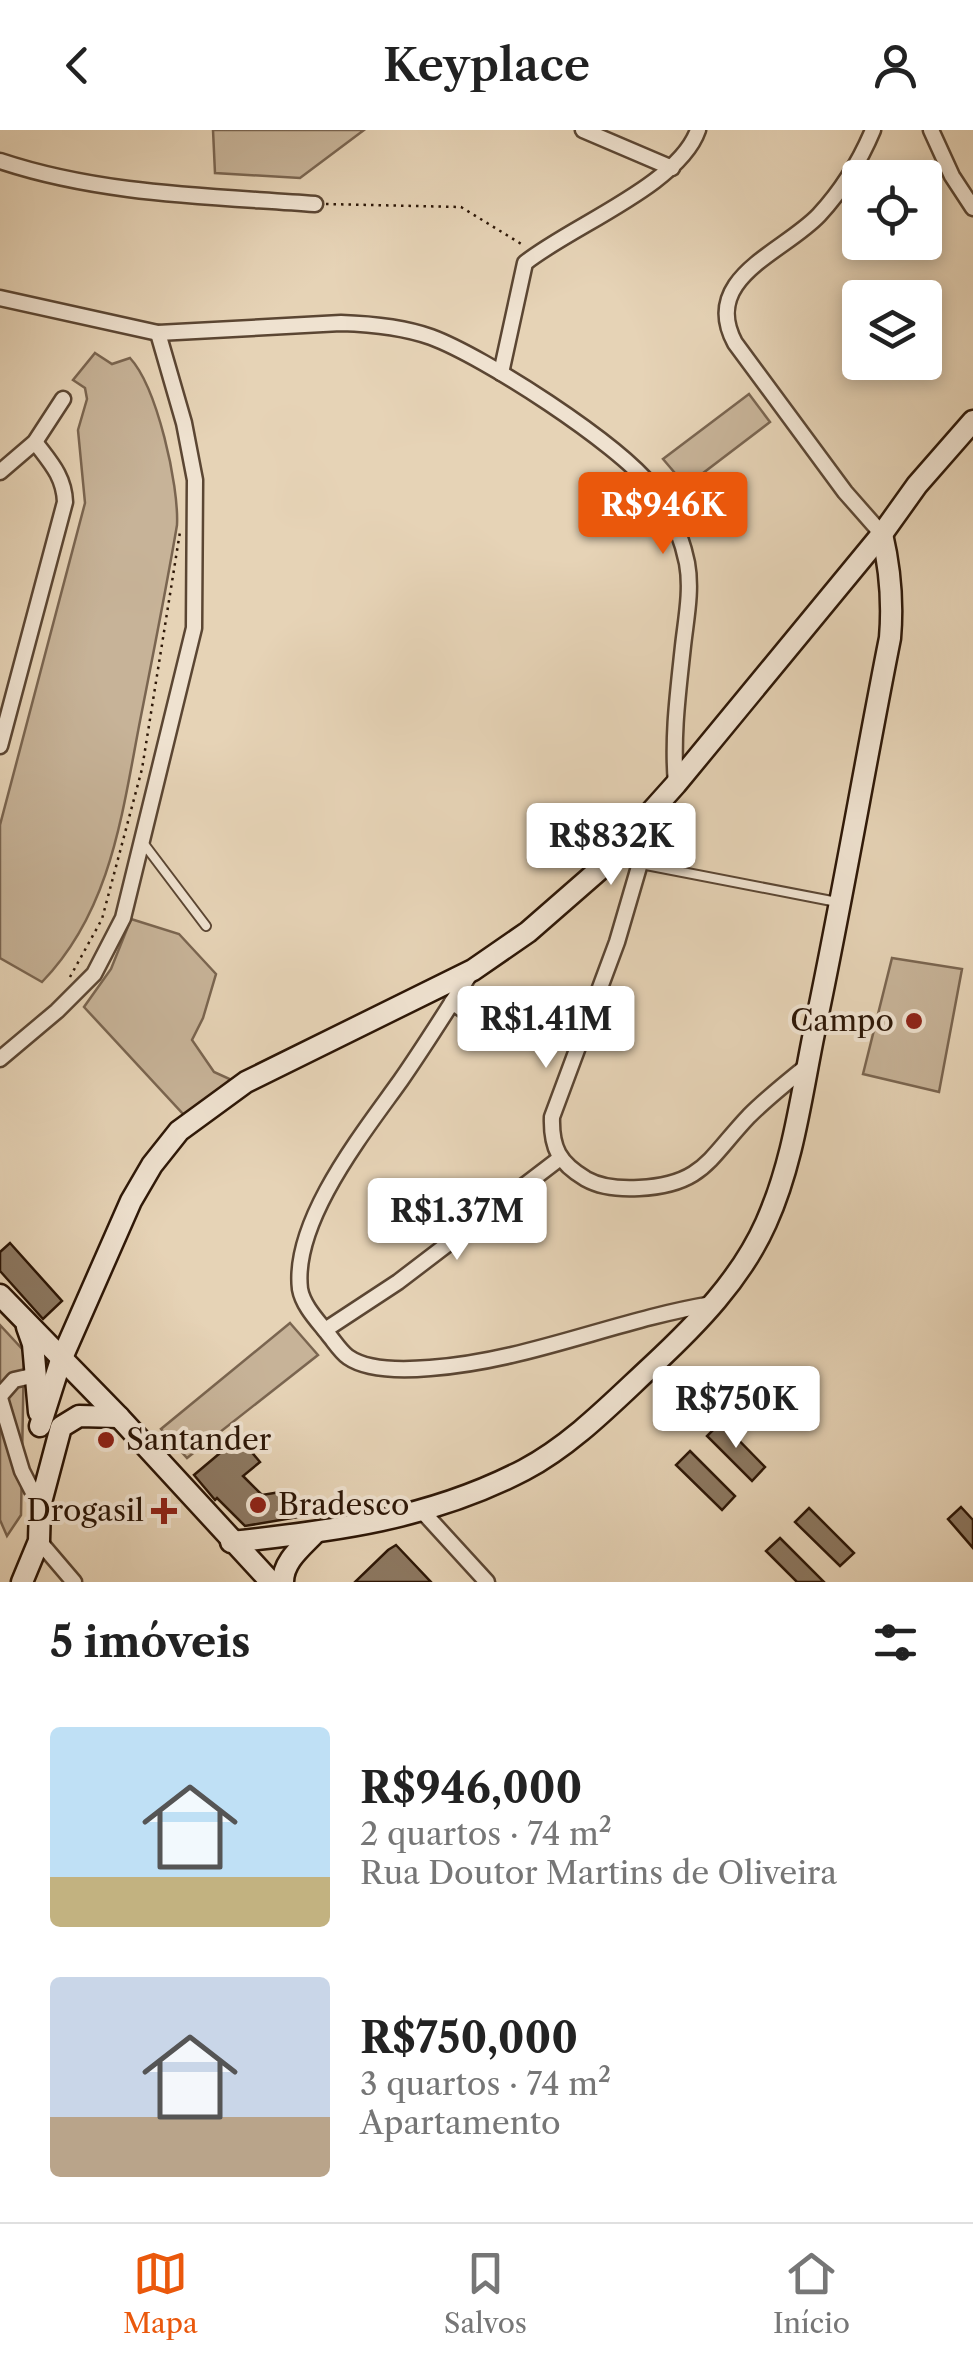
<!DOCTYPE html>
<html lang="pt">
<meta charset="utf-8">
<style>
:root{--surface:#fff;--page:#f6f6f6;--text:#222;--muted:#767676;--line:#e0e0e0;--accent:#ea580c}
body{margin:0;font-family:"Libre Caslon Text",serif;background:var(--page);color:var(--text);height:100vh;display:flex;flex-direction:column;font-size:38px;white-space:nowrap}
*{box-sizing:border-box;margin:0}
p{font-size:32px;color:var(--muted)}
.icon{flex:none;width:55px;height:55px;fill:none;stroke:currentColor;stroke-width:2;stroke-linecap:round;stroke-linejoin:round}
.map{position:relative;height:1452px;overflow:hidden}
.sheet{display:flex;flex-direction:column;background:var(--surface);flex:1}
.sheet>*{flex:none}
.tools{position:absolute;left:842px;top:30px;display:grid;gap:20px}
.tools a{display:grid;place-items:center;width:100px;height:100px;border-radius:10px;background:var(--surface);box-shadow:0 5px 15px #0003;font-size:50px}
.price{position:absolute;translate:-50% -85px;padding:0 22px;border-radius:10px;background:#fff;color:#222;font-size:32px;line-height:65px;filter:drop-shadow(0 2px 5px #0008)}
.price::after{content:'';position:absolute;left:50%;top:60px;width:30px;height:22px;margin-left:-15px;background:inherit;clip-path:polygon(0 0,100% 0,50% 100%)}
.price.selected{background:var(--accent);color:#fff}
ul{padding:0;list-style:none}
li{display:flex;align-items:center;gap:30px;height:250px;padding:0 50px}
li span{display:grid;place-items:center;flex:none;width:280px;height:200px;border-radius:10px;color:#555}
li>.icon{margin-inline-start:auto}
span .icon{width:120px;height:120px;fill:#fffc;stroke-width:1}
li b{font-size:42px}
h2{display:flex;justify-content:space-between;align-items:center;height:120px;padding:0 50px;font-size:42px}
header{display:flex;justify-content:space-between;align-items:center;height:130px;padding:0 50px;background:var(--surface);font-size:45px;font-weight:600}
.tab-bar{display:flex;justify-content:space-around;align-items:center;height:140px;border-top:2px solid var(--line);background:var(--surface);font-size:28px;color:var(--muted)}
.tab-bar a{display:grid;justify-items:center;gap:5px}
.tab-bar .selected{color:var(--accent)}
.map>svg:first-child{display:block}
.green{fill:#c7b398;stroke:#7a6550;stroke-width:2.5}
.building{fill:#8d7962;stroke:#2d1707;stroke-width:2.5}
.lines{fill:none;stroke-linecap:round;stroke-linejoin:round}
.lane-casing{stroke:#5b4633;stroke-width:12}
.street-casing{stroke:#5b4633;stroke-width:19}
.secondary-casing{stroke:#2d1707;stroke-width:25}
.path{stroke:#2d1707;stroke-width:2.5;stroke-dasharray:2.5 5;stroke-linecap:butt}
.lane{stroke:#efe2d0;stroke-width:8}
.street{stroke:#efe2d0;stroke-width:14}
.secondary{stroke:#efe2d0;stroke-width:20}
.poi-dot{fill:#8f2418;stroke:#efe2d0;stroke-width:4}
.labels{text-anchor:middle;stroke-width:8;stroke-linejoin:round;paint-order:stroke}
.poi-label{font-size:30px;fill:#2d1707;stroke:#efe2d0;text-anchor:end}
</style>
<header><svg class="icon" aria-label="back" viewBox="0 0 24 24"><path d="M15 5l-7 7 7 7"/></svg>Keyplace<svg class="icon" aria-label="person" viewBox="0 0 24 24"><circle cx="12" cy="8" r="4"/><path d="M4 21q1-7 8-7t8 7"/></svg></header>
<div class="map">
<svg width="973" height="1452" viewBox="0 0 973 1452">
<rect width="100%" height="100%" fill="#e6d3b6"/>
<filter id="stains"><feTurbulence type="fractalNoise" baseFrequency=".002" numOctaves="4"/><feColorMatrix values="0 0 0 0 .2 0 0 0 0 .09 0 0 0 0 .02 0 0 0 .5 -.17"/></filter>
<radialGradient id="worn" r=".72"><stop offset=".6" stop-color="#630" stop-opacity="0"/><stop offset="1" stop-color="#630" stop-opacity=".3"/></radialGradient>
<g class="green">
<polygon points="213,0 364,0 300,48 215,43"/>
<path d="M95,223L112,234L130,228C157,257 179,355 177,395C166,460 153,525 140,591C122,684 111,781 42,852L0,828V695L85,373L78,300L87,269L85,258L73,250Z"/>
<polygon points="749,264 770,292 686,356 663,329"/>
<polygon points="131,789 179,804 216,844 203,888 192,910 214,942 234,951 185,986 84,877 111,839"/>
<polygon points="892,828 962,839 939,962 863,944"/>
<polygon points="290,1193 318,1225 187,1328 161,1299"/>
<polygon points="0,1195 24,1221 21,1385 7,1406 0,1390"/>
</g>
<g class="building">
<polygon points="10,1113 62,1171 43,1189 0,1141 0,1122"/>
<polygon points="721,1292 765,1337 752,1351 707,1306"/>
<polygon points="239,1307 260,1332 243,1346 262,1365 287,1361 298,1387 245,1396 217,1368 215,1370 194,1345"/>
<polygon points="690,1321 735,1366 722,1380 676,1335"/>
<polygon points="961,1377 973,1390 973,1418 948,1389"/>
<polygon points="809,1378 854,1423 840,1436 795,1392"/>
<polygon points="780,1408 824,1452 797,1452 766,1421"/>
<polygon points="396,1415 431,1452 355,1452 388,1420"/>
</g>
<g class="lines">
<g class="lane-casing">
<g id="lane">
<polyline points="144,714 206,796"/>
<polyline points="641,734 837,772"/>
</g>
</g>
<g class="street-casing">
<g id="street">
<polyline points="583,0 672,38"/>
<path d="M873,0C860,31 842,60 819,85C783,123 700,148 735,213L845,362L882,404"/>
<polyline points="931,0 952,46 973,78"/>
<path d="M0,31C102,65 209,66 315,74"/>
<path d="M0,168L158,203L341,193C371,194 403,197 431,207C485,227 617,313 652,357C670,379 681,404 687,433C692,460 686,489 683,516C678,563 672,607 676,654"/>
<path d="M501,243L525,133C571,96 679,55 698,0"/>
<polyline points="0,342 35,312 63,269"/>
<path d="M0,616L65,372C64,346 50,332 35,312"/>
<path d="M655,682L617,812L552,987C551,1018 559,1033 586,1049C602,1058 621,1059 639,1058C703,1055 709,1028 749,986C767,968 787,952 807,936"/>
<path d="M472,841C449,877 426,914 401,950C364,1002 292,1091 300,1159C303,1176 318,1191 328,1204C334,1211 340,1221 348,1227C368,1241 406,1240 430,1238C527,1231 616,1190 712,1174"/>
<polyline points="452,872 503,908"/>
<polyline points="0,929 57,881 94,844 123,788 194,498 195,350 184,293 158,203"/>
<polyline points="325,1200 398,1152 559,1029"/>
<polyline points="0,1266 14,1250 36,1245"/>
<polyline points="0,1268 22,1341 40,1376"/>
<polyline points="423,1382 487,1452"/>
<polyline points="39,1411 74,1452"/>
</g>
</g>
<g class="secondary-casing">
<g id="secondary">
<polyline points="0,1165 119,1287 271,1452"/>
<polyline points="27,1197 33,1214 39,1282"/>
<polyline points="40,1296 61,1230 131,1071 152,1035 179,1001 246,952 473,840 528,802 599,740 676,654 882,404 917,355 973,291"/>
<path d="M231,1412C334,1401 430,1389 524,1340C573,1314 613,1272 653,1235C697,1194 741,1149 766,1093C793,1033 801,967 814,903C842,771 864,639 890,508C893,473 890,438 882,404"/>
<polyline points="22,1452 39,1411 40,1376 61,1297 79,1286 119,1287"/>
<path d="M283,1452C283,1431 302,1417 315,1403"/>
</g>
</g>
<g class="path">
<polyline points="326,74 461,77 523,115"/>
<polyline points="70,847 102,789 142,639 180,402"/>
</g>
<use href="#lane" class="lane"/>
<use href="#street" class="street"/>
<use href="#secondary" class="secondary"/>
</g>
<g class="poi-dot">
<circle cx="914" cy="891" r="10"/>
<circle cx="106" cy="1310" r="10"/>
<circle cx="258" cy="1375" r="10"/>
<path d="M159 1366h10v10h10v10h-10v10h-10v-10h-10v-10h10z"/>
</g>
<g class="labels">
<g class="poi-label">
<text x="894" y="901">Campo</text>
<text x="126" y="1320" text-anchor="start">Santander</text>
<text x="278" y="1385" text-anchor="start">Bradesco</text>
<text x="144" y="1391">Drogasil</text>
</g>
</g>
<rect width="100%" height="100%" filter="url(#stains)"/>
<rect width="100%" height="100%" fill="url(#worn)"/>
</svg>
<div class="tools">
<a><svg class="icon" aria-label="locate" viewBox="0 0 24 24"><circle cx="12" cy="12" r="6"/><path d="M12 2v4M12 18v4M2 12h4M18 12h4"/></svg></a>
<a><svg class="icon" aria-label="layers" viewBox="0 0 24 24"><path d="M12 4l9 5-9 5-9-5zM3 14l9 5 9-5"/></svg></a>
</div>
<b class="price selected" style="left:663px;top:427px">R$946K</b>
<b class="price" style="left:611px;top:758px">R$832K</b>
<b class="price" style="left:546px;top:941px">R$1.41M</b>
<b class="price" style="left:457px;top:1133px">R$1.37M</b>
<b class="price" style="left:736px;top:1321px">R$750K</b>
</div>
<section class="sheet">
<h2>5 imóveis<svg class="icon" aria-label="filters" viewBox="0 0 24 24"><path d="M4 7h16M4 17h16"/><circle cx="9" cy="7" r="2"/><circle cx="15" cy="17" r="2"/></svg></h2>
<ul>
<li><span style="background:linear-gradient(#bfe0f5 75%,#c2b280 0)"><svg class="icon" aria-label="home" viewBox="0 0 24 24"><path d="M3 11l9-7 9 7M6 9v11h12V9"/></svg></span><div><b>R$946,000</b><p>2 quartos · 74 m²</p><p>Rua Doutor Martins de Oliveira</p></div></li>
<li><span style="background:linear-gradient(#c9d6e8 70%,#b9a48a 0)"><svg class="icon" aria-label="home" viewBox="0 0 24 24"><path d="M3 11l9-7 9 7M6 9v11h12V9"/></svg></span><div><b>R$750,000</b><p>3 quartos · 74 m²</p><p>Apartamento</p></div></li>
</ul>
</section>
<nav class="tab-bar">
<a class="selected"><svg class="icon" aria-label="map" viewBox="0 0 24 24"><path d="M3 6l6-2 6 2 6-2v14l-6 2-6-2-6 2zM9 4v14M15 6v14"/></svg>Mapa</a>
<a><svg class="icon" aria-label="saved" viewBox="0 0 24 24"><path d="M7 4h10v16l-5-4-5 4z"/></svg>Salvos</a>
<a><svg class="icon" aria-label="home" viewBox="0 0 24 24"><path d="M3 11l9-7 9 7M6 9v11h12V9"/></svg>Início</a>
</nav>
